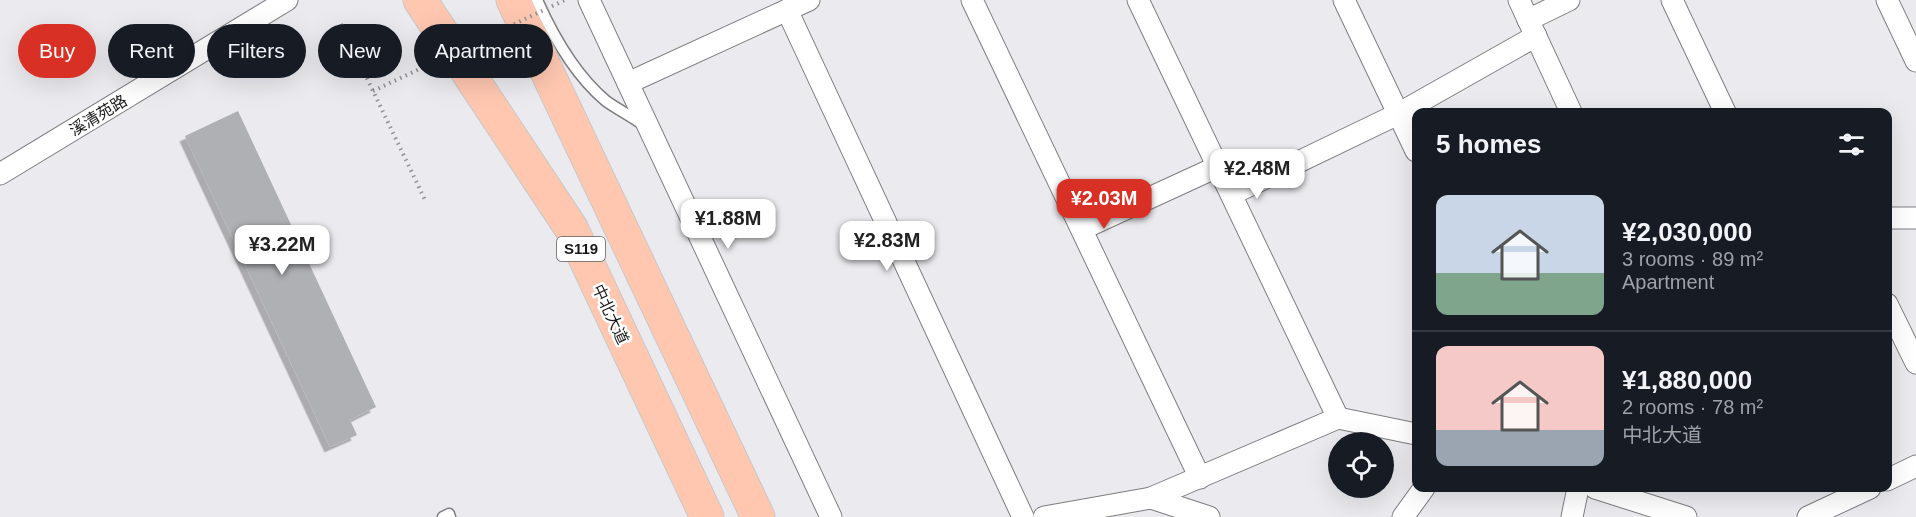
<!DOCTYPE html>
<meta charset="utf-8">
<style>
:root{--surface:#171b24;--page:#20242c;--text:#f1f3f6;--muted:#9ea1a6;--line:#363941;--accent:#d93025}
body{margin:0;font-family:Arial,"Noto Sans SC",sans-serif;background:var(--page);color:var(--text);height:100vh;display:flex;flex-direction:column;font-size:22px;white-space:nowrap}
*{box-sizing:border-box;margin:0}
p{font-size:20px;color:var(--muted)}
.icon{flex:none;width:33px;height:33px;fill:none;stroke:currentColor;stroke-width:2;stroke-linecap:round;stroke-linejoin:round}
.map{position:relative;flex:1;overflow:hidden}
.drawer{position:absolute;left:1412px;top:108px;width:480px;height:384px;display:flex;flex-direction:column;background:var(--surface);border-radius:12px;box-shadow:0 6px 24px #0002}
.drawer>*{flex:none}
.banner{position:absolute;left:18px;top:24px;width:570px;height:54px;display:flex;gap:12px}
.buttons{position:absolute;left:1328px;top:432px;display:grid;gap:12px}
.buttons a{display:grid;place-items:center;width:66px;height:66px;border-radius:50%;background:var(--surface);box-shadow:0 6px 24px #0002;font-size:30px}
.price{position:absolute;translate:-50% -51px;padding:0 14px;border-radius:12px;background:#fff;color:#222;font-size:20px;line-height:39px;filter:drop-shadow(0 2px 3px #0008)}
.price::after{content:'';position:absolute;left:50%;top:36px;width:18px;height:14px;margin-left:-9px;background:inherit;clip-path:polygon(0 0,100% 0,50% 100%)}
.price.selected{background:var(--accent);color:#fff}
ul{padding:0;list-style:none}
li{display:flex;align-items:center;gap:18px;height:150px;padding:0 24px}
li+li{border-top:2px solid var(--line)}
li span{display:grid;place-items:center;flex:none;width:168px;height:120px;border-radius:12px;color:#555}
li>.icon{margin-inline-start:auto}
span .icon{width:72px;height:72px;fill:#fffc;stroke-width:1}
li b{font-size:26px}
h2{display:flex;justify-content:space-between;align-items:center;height:72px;padding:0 24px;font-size:26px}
.chip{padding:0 21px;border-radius:27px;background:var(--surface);box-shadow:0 6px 24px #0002;font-size:21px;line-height:54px}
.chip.selected{background:var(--accent);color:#fff}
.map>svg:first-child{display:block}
.building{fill:#afb0b3;filter:url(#shadow)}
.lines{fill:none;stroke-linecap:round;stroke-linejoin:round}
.service-casing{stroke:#7e7e81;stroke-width:13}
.minor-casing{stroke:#7e7e81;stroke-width:23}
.trunk-casing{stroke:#c8c8c8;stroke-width:35}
.path{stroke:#919194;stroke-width:4;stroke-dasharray:1.5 4.5;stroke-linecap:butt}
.service{stroke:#fff;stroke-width:10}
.minor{stroke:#fff;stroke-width:21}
.trunk{stroke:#ffc7b0;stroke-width:33}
.path-bridge{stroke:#919194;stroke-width:4;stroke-dasharray:1.5 4.5;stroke-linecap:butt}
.labels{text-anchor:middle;stroke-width:5;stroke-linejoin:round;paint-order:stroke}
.shield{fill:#fff;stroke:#5e5e5f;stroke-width:1.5}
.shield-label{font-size:15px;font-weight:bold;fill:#19191a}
.street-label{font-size:16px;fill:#19191a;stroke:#fff}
</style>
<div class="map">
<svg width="1916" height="517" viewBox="0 0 1916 517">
<defs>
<filter id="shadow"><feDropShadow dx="-5.5" dy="5.5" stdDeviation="0" flood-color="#0004"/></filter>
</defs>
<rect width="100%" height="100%" fill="#ebebef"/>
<polygon class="building" points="238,111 376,407 350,420 357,435 330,447 185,136"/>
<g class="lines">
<g class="service-casing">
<g id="service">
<path d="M537,0C553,36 575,75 606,101C617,109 631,116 642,124"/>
<polyline points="443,517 449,514 450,517"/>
</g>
</g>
<g class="minor-casing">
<g id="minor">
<polyline points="589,0 831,517"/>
<polyline points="972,0 1200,478"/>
<polyline points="1138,0 1338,418"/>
<polyline points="1344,0 1416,151"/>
<polyline points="1519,0 1571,112"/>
<polyline points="1672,0 1725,112"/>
<polyline points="1887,0 1916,61"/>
<polyline points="787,10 1023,517"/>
<polyline points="1528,20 1569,0"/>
<polyline points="628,83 809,0"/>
<polyline points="0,174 287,0"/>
<polyline points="1232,194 1398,114 1536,36"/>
<polyline points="1887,218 1916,218"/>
<polyline points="1082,229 1219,166"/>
<polyline points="1887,304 1916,363"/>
<polyline points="1887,480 1916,466"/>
<polyline points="1595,488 1686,517"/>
<polyline points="1151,498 1338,418 1416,434"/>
<polyline points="1044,517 1151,498 1209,517"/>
<polyline points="1403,517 1424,488"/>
<polyline points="1572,517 1578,488"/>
<polyline points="1808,517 1870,488"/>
</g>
</g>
<g class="trunk-casing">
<g id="trunk">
<polyline points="420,0 571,228 707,517"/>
<polyline points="513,0 758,517"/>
</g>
</g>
<polyline class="path" points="341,24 426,202"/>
<use href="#service" class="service"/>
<use href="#minor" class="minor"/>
<use href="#trunk" class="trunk"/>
<polyline class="path-bridge" points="373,91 565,0"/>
</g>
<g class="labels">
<rect class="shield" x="557" y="237" width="48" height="24" rx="4.5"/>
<g class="shield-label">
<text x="581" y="254">S119</text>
</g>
<g class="street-label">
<text transform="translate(98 115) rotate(-31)" y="6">溪清苑路</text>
<text transform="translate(611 314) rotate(65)" y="6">中北大道</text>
</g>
</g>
</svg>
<div class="buttons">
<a><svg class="icon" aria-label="locate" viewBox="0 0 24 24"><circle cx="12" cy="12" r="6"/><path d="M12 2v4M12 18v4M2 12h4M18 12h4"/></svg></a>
</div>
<b class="price" style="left:1257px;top:200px">¥2.48M</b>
<b class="price selected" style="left:1104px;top:230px">¥2.03M</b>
<b class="price" style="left:728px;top:250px">¥1.88M</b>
<b class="price" style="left:887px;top:272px">¥2.83M</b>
<b class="price" style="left:282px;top:276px">¥3.22M</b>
<div class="banner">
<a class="chip selected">Buy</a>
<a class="chip">Rent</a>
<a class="chip">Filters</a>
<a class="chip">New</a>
<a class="chip">Apartment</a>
</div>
<section class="drawer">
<h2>5 homes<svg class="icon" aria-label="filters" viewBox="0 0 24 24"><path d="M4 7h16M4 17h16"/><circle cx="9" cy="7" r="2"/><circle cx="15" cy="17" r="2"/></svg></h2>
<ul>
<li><span style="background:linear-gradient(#c9d6e8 65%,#7fa58c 0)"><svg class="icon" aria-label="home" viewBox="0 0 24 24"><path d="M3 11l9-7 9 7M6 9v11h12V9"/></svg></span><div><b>¥2,030,000</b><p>3 rooms · 89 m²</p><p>Apartment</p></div></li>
<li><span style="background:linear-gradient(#f6c9c9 70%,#9aa5b1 0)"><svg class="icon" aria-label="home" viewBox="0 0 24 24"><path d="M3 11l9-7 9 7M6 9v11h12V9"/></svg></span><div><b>¥1,880,000</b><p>2 rooms · 78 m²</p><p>中北大道</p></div></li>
</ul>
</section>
</div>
